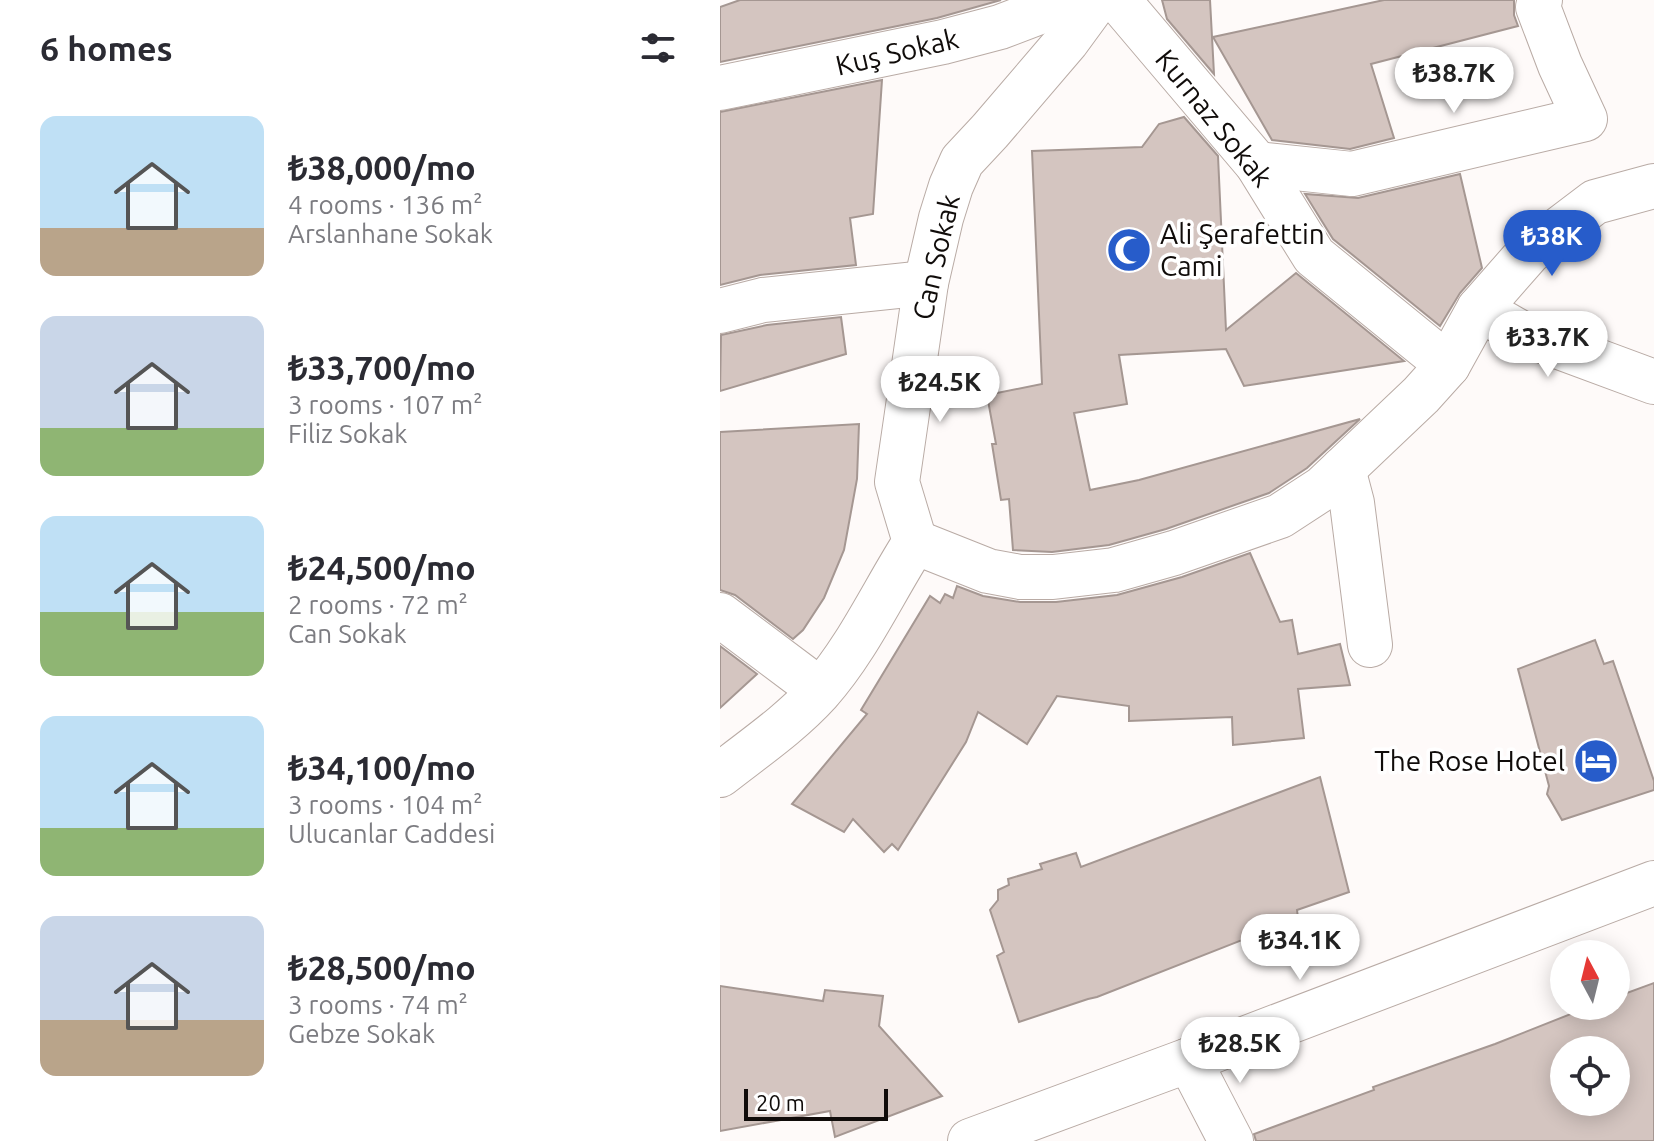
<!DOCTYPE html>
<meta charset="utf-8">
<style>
:root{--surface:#fff;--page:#f2f2f3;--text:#2b2b33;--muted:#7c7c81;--accent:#275cca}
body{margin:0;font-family:Ubuntu,sans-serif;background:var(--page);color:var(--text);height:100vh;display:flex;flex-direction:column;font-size:30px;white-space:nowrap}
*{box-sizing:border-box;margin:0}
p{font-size:26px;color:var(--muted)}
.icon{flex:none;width:44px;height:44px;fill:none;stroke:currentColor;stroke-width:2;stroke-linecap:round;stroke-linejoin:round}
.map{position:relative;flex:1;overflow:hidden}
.panel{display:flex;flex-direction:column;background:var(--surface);width:720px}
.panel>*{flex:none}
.needle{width:52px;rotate:353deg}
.buttons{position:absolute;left:830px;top:940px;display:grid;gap:16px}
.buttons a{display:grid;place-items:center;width:80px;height:80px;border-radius:50%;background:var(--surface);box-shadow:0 4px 20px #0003;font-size:40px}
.scale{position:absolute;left:24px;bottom:20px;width:144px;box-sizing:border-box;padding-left:8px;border:4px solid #100c0a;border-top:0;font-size:22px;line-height:28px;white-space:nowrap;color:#100c0a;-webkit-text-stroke:6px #fff;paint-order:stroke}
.price{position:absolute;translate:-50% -68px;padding:0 18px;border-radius:28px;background:#fff;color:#222;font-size:26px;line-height:52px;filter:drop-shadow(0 2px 4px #0008)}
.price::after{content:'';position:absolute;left:50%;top:48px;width:24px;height:18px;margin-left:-12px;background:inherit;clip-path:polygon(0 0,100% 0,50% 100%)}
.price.on{background:var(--accent);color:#fff}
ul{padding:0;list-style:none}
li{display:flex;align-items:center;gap:24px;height:200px;padding:0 40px}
li span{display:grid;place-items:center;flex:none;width:224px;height:160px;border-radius:16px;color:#555}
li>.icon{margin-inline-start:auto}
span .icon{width:96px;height:96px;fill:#fffc;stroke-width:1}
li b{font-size:34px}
h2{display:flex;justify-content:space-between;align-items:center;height:96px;padding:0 40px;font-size:34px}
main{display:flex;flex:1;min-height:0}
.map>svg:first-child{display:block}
.building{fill:#d4c5c0;stroke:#a59792;stroke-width:2;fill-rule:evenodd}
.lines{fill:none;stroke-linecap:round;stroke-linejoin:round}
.street-casing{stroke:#b9aba5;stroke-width:46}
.secondary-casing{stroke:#b9aba5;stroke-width:46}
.street{stroke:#fff;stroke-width:44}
.secondary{stroke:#fff;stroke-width:44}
.labels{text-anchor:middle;stroke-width:7;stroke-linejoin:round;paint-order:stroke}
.street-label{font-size:28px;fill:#100c0a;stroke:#fff}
.poi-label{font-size:28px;fill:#100c0a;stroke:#fff;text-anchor:start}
</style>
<main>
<section class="panel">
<h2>6 homes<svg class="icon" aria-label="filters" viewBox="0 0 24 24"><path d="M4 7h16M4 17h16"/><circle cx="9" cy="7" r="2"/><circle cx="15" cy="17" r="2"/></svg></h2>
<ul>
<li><span style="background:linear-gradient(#bfe0f5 70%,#b9a48a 0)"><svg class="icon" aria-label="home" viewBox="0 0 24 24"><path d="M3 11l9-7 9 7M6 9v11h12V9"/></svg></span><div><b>₺38,000/mo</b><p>4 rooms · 136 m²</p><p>Arslanhane Sokak</p></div></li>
<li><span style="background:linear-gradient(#c9d6e8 70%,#8fb573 0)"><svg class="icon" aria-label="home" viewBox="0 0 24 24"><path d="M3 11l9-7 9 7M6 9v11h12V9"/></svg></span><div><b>₺33,700/mo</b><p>3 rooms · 107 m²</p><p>Filiz Sokak</p></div></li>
<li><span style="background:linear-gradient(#bfe0f5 60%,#8fb573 0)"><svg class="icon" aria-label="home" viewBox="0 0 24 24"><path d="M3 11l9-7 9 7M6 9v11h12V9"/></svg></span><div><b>₺24,500/mo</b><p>2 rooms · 72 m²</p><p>Can Sokak</p></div></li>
<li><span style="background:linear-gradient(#bfe0f5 70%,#8fb573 0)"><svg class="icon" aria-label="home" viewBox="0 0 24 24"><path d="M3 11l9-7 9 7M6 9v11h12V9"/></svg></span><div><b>₺34,100/mo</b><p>3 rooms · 104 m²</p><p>Ulucanlar Caddesi</p></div></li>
<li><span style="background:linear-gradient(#c9d6e8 65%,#b9a48a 0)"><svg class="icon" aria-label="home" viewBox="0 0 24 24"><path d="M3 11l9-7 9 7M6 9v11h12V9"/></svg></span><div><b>₺28,500/mo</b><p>3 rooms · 74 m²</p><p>Gebze Sokak</p></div></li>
</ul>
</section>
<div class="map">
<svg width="934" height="1141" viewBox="0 0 934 1141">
<rect width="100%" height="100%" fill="#fefaf9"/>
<g class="building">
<polygon points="20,0 281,0 217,18 0,62 0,7"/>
<polygon points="442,0 490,0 494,74 447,19"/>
<polygon points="664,0 794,0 794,15 798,26 651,64 674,138 630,149 552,140 493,37"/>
<polygon points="162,80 153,214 130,218 136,265 40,275 0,285 0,112"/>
<polygon points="464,117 498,156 506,330 576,273 684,361 524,386 506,349 399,355 407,404 354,413 370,490 419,480 640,419 587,468 549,493 446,529 389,545 332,552 293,550 289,499 281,500 272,444 276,444 267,395 322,384 312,151 422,147 439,124"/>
<polygon points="740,174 762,268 740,293 720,326 613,239 585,194 638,198"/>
<polygon points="121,317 126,354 0,391 1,335 47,325"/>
<polygon points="139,424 137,479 124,550 104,598 83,630 73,639 15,595 0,590 0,432"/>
<polygon points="530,553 560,622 572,620 578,654 620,644 630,685 578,689 584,738 513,745 512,717 409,721 409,706 337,696 307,744 258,712 246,742 178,850 172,844 164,852 133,819 124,832 72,804 147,714 141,710 210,596 220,603 225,594 233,598 237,586 263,596 300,602 336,602 397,595 462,577"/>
<polygon points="875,640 884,664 893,661 934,781 934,790 842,820 827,794 829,786 798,669"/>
<polygon points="0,646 37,674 0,708"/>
<polygon points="600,777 629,892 577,910 578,918 377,997 368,999 299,1022 277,956 284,952 270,910 278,900 278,890 289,885 288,879 322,869 320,864 356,853 361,867"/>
<path d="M934,983V1141H536L534,1134L654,1090L653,1087L775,1044L871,1006H896V997ZM844,1050H896V1102H844Z"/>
<polygon points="0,986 103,1001 105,990 163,996 159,1026 222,1096 115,1137 110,1111 0,1131"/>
</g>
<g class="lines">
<g class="street-casing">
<g id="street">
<polyline points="398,0 537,164 594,256 728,365"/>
<polyline points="0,88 223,42 280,27 351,0"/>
<polyline points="537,164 632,174 865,119 840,65 818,7 820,0"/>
<polyline points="759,309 799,332 934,382"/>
<polyline points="0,311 43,300 206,283"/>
<polyline points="623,469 632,503 650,645"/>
<polyline points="195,542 268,571 300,577 333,577 394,570 454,553 560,516 603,488 701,395 728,365 759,309 809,252 875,202 934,186"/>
<polyline points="0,615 100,690"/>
<path d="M0,775C33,749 70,724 99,692C138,648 163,592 195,542L177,482L206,283L221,218L231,186L242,161L270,131L347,41L377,0"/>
<polyline points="469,1060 511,1141"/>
</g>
</g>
<g class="secondary-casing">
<polyline id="secondary" points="250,1141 469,1060 934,883"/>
</g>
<use href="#street" class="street"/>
<use href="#secondary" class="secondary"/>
</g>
<defs>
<g id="mosque-disc" transform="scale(2.3)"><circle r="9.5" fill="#275cca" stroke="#fff"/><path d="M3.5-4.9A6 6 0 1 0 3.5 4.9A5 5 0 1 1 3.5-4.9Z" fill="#fff"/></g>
<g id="hotel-disc" transform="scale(2.3)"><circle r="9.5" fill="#275cca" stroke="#fff"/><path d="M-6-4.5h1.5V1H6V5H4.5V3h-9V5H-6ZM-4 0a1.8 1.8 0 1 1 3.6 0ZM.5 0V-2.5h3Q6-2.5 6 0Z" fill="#fff"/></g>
</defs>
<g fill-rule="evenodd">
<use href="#mosque-disc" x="409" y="250"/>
<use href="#hotel-disc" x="876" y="761"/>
</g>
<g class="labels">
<g class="street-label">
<text transform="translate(177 52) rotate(-13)" y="10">Kuş Sokak</text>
<text transform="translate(494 118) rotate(51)" y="10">Kurnaz Sokak</text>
<text transform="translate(216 257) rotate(-77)" y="10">Can Sokak</text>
</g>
<g class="poi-label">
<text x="440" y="244">Ali Şerafettin<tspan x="440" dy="32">Cami</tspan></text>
<text x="845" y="771" text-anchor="end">The Rose Hotel</text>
</g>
</g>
</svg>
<div class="buttons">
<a><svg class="needle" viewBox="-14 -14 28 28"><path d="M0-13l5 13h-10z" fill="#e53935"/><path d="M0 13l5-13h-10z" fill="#7c7c81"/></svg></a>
<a><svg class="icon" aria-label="locate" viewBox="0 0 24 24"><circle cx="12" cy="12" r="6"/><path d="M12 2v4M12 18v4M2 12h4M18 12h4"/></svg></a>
</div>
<div class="scale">20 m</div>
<b class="price" style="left:734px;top:115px">₺38.7K</b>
<b class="price on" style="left:832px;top:278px">₺38K</b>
<b class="price" style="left:828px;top:379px">₺33.7K</b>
<b class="price" style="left:220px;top:424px">₺24.5K</b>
<b class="price" style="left:580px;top:982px">₺34.1K</b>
<b class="price" style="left:520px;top:1085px">₺28.5K</b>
</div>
</main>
